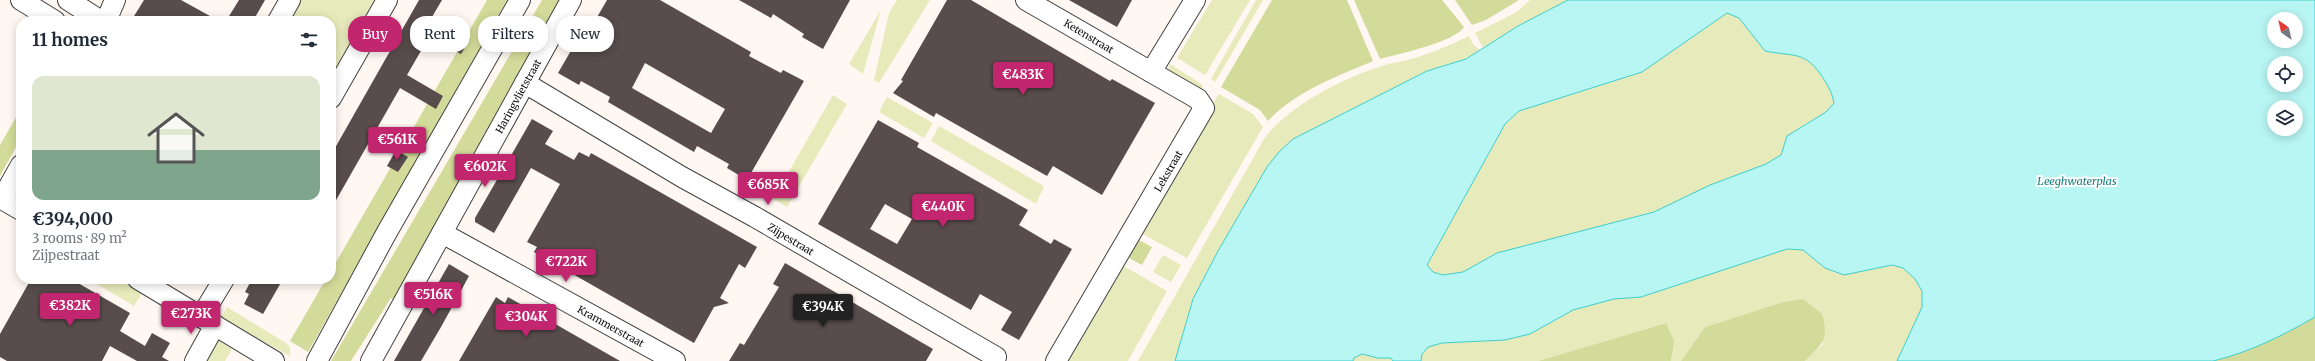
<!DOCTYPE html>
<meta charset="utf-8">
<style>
:root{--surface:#fff;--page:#f6f6f7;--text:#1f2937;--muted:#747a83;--accent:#c1266f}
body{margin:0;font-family:Merriweather,serif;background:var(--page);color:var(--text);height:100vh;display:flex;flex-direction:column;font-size:15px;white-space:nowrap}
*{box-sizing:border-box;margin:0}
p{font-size:13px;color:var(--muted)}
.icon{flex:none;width:22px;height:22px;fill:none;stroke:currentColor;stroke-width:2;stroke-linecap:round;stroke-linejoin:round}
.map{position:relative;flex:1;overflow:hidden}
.sheet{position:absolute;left:16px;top:16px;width:320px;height:268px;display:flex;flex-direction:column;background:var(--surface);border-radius:16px;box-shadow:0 2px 10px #0003}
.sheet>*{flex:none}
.top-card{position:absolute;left:348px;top:16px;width:380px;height:36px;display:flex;gap:8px}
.needle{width:26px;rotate:326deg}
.tools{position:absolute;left:2267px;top:12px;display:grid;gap:8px}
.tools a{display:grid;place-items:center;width:36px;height:36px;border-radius:50%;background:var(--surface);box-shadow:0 2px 10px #0003;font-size:20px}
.price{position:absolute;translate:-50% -34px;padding:0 9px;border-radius:4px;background:var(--accent);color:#fff;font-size:13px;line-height:26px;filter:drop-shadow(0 1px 2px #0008)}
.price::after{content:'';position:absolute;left:50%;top:24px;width:12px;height:9px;margin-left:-6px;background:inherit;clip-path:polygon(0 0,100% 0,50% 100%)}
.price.on{background:#222;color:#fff}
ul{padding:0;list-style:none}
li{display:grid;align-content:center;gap:8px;height:212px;padding:0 16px}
li span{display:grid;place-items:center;height:124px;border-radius:12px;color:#555}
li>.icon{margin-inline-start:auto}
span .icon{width:72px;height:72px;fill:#fffc;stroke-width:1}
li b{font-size:17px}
h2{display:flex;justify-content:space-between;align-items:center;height:48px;padding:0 16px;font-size:17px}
.chip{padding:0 14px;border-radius:16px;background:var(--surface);box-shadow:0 2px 10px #0003;font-size:14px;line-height:36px}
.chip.on{background:var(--accent);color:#fff}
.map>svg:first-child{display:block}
.green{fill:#e7eabb}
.forest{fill:#d3db9a}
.water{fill:#b7f6f3;stroke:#3dcecb;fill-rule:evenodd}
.building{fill:#584c4c;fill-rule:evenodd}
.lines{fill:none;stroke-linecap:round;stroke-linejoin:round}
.minor-casing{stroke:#434343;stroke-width:22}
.minor{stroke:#fff;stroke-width:20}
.labels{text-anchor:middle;stroke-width:4;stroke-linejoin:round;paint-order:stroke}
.street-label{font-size:10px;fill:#101010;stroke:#fff}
.water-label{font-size:11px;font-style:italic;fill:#167d7e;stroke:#fff}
</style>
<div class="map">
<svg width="2315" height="361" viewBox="0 0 2315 361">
<rect width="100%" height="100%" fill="#fff7f2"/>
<g class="green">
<polygon points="299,0 380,0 331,86 331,21 287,21"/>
<polygon points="897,0 930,0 879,83 874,80 889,13"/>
<polygon points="1212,0 1250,0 1205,75 1177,58"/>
<polygon points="1256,0 1263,0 1215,82 1211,79"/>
<polygon points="1530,0 1568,0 1518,26 1483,48 1475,33 1517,12"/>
<polygon points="881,10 863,74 849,64"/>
<path d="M1727,13L1739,18L1765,51C1775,53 1785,53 1796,55C1817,59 1830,84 1834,103L1826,112L1787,136L1781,155L1766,164L1710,185L1654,212L1497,253L1463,272L1443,275L1433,272L1427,265L1505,124L1519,111L1642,72Z"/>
<path d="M1469,36L1473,44L1480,50L1466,59L1427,71L1293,139L1279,152L1267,167L1218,251L1193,299L1178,354L1174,361H1138L1264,139C1288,106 1343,78 1382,66C1396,62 1411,60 1424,55C1439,50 1454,43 1469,36Z"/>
<polygon points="1170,64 1200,83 1203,86 1201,90 1168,71"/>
<polygon points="1219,94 1253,114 1263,127 1187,258 1137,231 1197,127"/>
<polygon points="833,95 847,104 787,207 773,199"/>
<polygon points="887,97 933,123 924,138 879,112"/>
<polygon points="939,126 1044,186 1036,204 931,141"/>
<polygon points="1787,249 1803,250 1825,268 1866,271 1892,265 1903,268 1915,279 1922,291 1922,307 1897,361 1805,361 1823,344 1803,299 1783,302 1705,327 1681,361 1671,361 1672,357 1665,323 1538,361 1421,361 1422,354 1428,347 1442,343 1505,340 1530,334 1573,310 1614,299 1641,297"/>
<polygon points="1163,255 1181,265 1171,282 1153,272"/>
<polygon points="1122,265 1167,291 1128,361 1063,361"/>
<polygon points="88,279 118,279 142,293 134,306"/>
<polygon points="227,307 286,343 290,347 290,356 221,318"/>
<polygon points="216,339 232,349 225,361 203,361"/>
<polygon points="1362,354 1378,358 1391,358 1393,361 1353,361 1354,358"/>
</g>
<g class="forest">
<polygon points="487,0 507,0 308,352 290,341 326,279 331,279 331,271"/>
<polygon points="542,0 574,0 400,303 391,298 351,361 331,361"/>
<path d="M1272,0H1347L1373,61C1336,77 1296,91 1268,121L1260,110L1221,87Z"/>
<path d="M1354,0H1442L1464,27C1455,42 1398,54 1380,59Z"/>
<polygon points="1455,0 1519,0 1486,20 1472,25"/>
<polygon points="21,109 21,138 0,176 0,145"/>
<polygon points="1137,239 1152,247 1142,265 1127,257"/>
<path d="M1803,299L1822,314C1829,339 1823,344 1805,361H1681L1705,327L1783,302Z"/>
<path d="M2315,317V361H2213C2250,352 2282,336 2315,317Z"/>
<polygon points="1666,323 1674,341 1671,361 1538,361"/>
</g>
<path class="water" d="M1568,0H2315V317C2282,336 2250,352 2213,361H1897L1922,307V291L1915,279L1903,268L1892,265L1844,275L1825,268L1803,250L1787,249L1641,297L1614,299L1573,310L1530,334L1505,340L1442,343L1428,347L1422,354L1421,361H1393L1391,358H1378L1362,354L1354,358L1353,361H1175L1193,299L1218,251L1267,167L1279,152L1293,139L1427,71L1466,59L1518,26ZM1727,13L1739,18L1765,51C1794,57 1805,50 1823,78C1829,87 1832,93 1834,103L1826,112L1787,136L1781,155L1766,164L1710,185L1654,212L1497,253L1463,272L1443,275L1433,272L1427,265L1505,124L1519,111L1642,72ZM2274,19H2296V41H2274ZM2274,63H2296V85H2274ZM2274,107H2296V129H2274Z"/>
<g class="building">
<polygon points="144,0 181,0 219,21 131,21"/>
<polygon points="239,0 265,0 253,21 226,21"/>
<polygon points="419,0 442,0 432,17 470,39 461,54 429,37 407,75 443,96 436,109 400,88 331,209 331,155"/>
<path d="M607,0H660L751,52L749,56L781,73L783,70L804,81L747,180L727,168L729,164L697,146L694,152L608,102L610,97L581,81L579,85L558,73L587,23L592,26ZM645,63L725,109L711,133L632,88Z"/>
<polygon points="739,0 850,0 823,49 802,37 804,34 773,14 771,18"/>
<polygon points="947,0 971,0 1110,81 1112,79 1155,103 1102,195 1053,166 1047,176 936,113 934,117 893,93 903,81 901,80"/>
<polygon points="1069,0 1132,0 1117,27"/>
<polygon points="532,119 553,131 545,144 574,160 579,152 589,157 591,153 757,247 745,268 739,264 720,298 729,303 714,307 694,343 534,252 537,247 527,242 560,184 531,168 494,233 475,222 475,218"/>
<path d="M878,120L919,143L917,147L1028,210L1019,225L1051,244L1054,239L1072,249L1019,340L1001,330L1012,312L980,294L971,310L818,224ZM885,204L912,219L897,244L870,229Z"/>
<polygon points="396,150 408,157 398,172 387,166"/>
<polygon points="785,263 933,349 926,361 729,361 740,343 744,345 779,287 773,284"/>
<polygon points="449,264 469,276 441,327 421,361 394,361"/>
<polygon points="31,279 71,279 130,313 120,331 145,346 152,333 170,343 162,357 169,361 137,361 110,346 102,361 7,361 0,357 0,334"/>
<polygon points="252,279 283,279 263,314 244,304 249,294 245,292"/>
<polygon points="496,297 505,303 508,297 620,361 459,361"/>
</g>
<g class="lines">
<g class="minor-casing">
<g id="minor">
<polyline points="21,0 55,21"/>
<polyline points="68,0 101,21"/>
<polyline points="1026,0 1151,72"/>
<polyline points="106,21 115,0"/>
<polyline points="278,21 290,0"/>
<polyline points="525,83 682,177 755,217 996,357"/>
<polyline points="331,98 387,0"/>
<polyline points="21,165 2,199 21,210"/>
<polyline points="442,233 675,361"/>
<polyline points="138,279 274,361"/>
<polyline points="201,317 224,279"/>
<polyline points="195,361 215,325"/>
<polyline points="317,361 387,232 520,0"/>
<polyline points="371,361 571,0"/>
<polyline points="1056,361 1204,108 1198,99 1151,72 1195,0"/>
</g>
</g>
<use href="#minor" class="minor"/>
</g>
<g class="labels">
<g class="street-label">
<text transform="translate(1089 36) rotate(31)" y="4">Ketenstraat</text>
<text transform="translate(518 96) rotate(-61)" y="4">Haringvlietstraat</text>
<text transform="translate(1168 171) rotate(-60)" y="4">Lekstraat</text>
<text transform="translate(791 239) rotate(31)" y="4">Zijpestraat</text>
<text transform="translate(611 326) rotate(29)" y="4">Krammerstraat</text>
</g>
<g class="water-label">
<text x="2077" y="185">Leeghwaterplas</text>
</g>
</g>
</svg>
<div class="tools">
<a><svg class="needle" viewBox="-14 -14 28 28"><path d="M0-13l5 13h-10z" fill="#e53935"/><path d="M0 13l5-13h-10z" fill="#747a83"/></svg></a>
<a><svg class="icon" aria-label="locate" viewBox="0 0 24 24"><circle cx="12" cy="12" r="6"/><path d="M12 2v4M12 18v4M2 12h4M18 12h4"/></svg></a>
<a><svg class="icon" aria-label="layers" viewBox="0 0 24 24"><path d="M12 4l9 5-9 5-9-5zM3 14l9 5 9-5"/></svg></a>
</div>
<b class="price" style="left:1023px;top:96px">€483K</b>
<b class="price" style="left:397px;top:161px">€561K</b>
<b class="price" style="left:485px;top:188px">€602K</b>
<b class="price" style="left:768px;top:206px">€685K</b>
<b class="price" style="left:943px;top:228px">€440K</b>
<b class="price" style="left:566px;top:283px">€722K</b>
<b class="price" style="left:433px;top:316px">€516K</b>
<b class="price" style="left:70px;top:327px">€382K</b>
<b class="price on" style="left:823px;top:328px">€394K</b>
<b class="price" style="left:191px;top:335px">€273K</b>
<b class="price" style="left:526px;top:338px">€304K</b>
<div class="top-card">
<a class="chip on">Buy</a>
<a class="chip">Rent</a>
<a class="chip">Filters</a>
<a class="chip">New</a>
</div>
<section class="sheet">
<h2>11 homes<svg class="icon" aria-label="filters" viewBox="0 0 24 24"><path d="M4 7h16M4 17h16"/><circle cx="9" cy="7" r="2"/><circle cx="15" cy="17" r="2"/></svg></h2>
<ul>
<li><span style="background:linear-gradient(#dfe7d0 60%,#7fa58c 0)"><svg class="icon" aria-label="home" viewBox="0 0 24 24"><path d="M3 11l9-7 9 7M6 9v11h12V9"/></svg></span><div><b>€394,000</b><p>3 rooms · 89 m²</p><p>Zijpestraat</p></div></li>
</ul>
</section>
</div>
